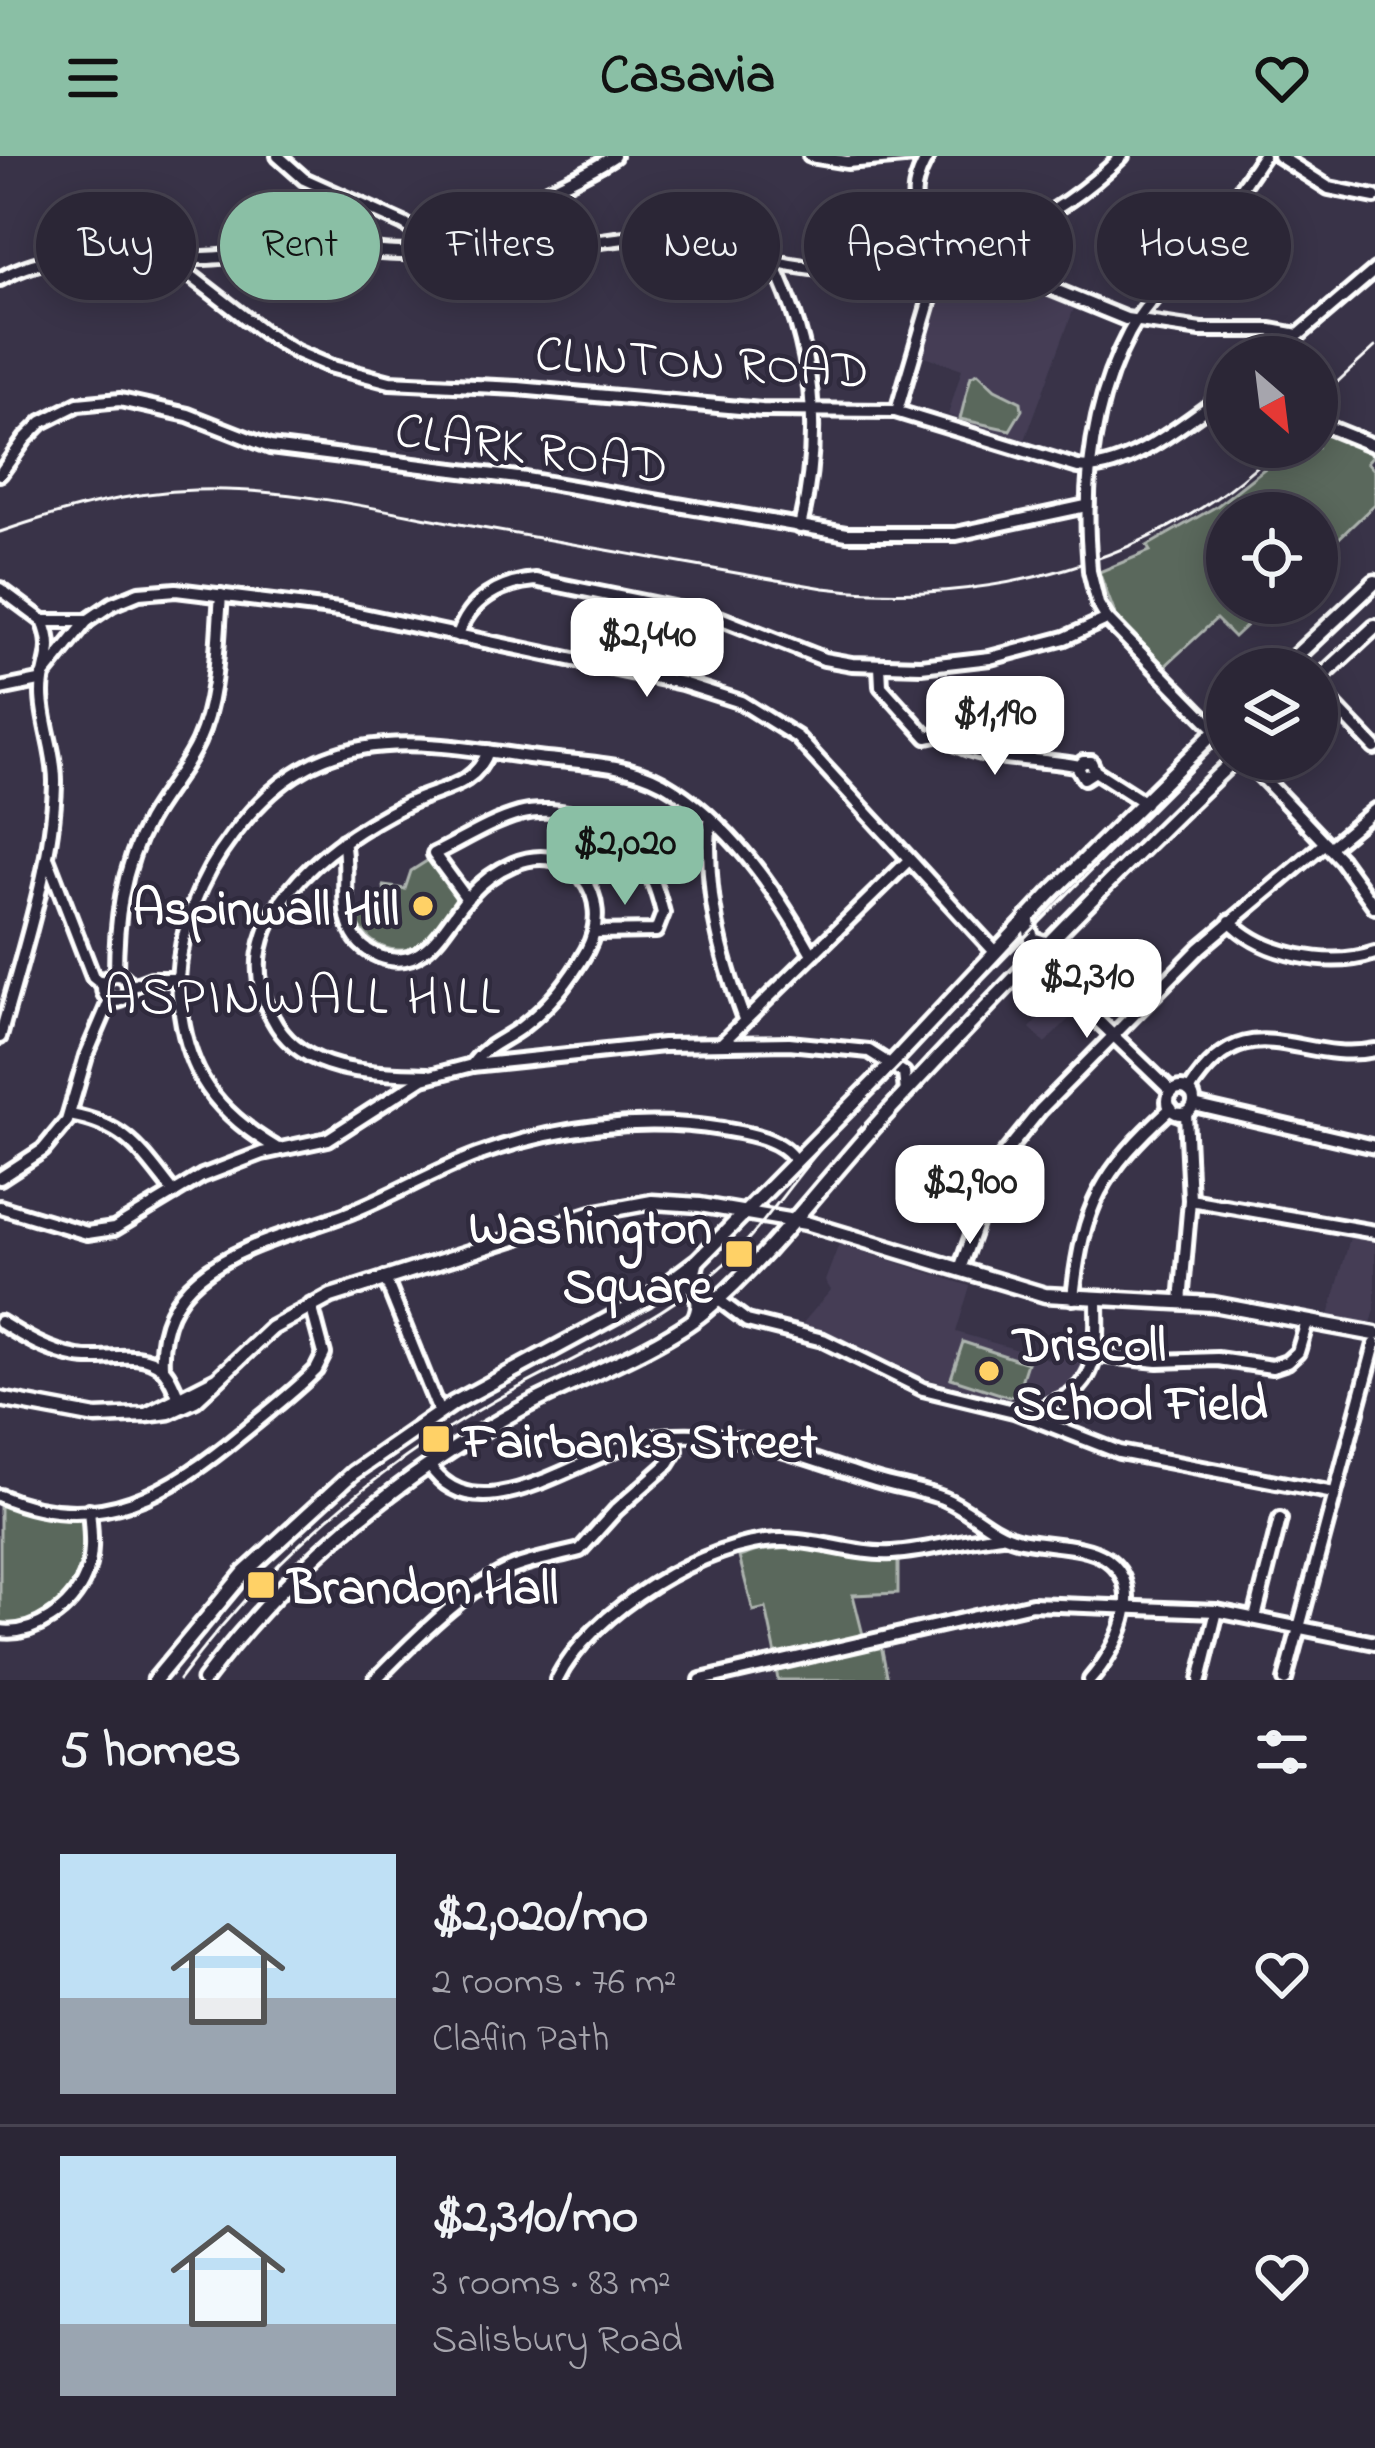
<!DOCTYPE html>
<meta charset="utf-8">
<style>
:root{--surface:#2b2636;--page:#373242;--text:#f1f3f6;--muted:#a6a5ad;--line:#474351;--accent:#8abfa5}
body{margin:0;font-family:"Indie Flower",sans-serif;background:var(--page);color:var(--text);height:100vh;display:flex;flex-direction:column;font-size:45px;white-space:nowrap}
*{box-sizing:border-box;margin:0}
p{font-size:39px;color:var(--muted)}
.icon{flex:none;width:66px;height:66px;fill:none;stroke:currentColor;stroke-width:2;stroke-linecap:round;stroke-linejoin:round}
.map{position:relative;height:1524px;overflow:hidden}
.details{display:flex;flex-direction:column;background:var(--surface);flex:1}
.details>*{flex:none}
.guide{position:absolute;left:36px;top:36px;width:1305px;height:108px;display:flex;gap:24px}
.needle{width:78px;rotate:152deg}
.controls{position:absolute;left:1206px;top:180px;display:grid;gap:24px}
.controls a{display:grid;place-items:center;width:132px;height:132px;border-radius:50%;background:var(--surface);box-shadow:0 6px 30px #0003,0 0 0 3px var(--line);font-size:60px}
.price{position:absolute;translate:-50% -102px;padding:0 27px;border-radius:24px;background:#fff;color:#222;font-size:39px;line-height:78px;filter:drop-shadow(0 3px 6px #0008)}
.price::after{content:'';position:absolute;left:50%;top:72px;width:36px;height:27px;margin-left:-18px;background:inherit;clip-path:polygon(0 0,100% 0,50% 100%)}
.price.active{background:var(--accent);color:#111}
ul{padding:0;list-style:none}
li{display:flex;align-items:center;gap:36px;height:300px;padding:0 60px}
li+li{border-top:3px solid var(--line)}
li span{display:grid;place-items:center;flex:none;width:336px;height:240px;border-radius:0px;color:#555}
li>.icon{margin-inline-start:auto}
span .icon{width:144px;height:144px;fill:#fffc;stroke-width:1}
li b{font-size:51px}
h2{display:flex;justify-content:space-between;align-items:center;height:144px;padding:0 60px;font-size:51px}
.tag{padding:0 42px;border-radius:54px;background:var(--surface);box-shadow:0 6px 30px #0003,0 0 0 3px var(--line);font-size:42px;line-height:108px}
.tag.active{background:var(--accent);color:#111}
header{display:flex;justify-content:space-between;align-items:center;height:156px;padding:0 60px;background:var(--accent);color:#111;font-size:54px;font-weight:700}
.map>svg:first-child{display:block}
.built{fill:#443e55}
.green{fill:#5a675c;stroke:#acb3ae;stroke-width:3}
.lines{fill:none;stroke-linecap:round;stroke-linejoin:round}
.minor-casing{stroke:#fff;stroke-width:20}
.major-casing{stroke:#fff;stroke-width:21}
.minor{stroke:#2f2a3d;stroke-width:10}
.major{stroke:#2f2a3d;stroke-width:12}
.tram{stroke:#fff;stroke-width:3}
.minor-bridge-casing{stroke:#fff;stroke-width:20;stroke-linecap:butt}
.minor-bridge{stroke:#2f2a3d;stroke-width:10}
.poi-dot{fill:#ffd166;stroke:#2f2a3d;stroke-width:4.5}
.labels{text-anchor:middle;stroke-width:9;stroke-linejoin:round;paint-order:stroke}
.street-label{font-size:51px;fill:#fff;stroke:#2f2a3d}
.poi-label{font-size:51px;font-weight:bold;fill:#fff;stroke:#2f2a3d;text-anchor:start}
.neighbourhood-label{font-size:54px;letter-spacing:3px;fill:#fff;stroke:#2f2a3d}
</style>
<header><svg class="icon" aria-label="menu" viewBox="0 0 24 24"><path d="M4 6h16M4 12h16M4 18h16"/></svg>Casavia<svg class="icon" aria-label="heart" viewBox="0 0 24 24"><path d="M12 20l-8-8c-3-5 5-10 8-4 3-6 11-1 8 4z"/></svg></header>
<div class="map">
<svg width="1375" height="1524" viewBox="0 0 1375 1524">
<rect width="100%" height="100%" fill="#393348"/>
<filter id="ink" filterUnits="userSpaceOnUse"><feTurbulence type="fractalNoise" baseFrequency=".00833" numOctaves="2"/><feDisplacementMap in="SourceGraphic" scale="24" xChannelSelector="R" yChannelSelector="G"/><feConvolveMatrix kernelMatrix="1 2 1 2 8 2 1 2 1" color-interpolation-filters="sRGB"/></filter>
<g filter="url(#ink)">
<g class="built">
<polygon points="975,105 1006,124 1074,152 1025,284 948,259 962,213 922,199 950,110"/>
<polygon points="1061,839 1077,855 1045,887 1030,872"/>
<polygon points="1351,1078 1375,1083 1375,1154 1371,1167 1329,1160"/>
<polygon points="839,1088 970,1130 956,1176 1049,1203 1085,1201 1083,1215 1067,1232 1050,1240 1005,1243 918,1220 835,1179 802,1168 831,1134 825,1125"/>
</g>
<g class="green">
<polygon points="978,217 995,233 1021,246 1022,254 1010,274 960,263 971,220"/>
<polygon points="1317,274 1375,297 1367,306 1375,315 1375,348 1317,403 1317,357 1227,357 1227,447 1270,447 1234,481 1216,463 1164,511 1115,458 1099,416 1150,395 1147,390 1217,350 1292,291 1317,291"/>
<path d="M430,703L460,740C450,753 443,770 431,781C401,807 364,792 353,756L386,747L384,730L405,733L411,715Z"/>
<polygon points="963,1186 1027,1207 1017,1238 1009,1241 951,1222"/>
<path d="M0,1347L39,1358L78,1361C87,1369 86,1374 86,1386C86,1435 48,1470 0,1469Z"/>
<polygon points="791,1392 898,1403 898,1437 853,1439 863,1479 776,1499 766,1452 753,1455 739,1401 757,1395"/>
<polygon points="881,1489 888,1524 778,1524 776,1513"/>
</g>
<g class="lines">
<g class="minor-casing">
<g id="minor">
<polyline points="278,0 304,23 404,68 444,93"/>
<polyline points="810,0 847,6 915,0"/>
<path d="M928,0C900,48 919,66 955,99"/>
<polyline points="1279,0 1329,32 1375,41"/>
<path d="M477,89C511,42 568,31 614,0"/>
<polyline points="985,90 992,103 1013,117 1126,163 1201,174 1271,174 1298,179"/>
<path d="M186,102L190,119L265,177L296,196L329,210L390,226L518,232L762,254L895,255L1078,311C1124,319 1190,263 1227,237"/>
<path d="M772,105C815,191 822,278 800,371"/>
<path d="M0,123C66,86 134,104 204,102C244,101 283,91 322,92C352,92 382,98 413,97C434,96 455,90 476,89C503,88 530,90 558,89C591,88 624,80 657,80C698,80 733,96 772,105C897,135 1032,89 1122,0"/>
<polyline points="1273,201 1375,114"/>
<polyline points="897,255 942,102"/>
<polyline points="1328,271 1375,290"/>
<polyline points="0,318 25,283 42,266 78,248 120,244 188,259 270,291 526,323 847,378 956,378 1086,350"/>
<path d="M1088,383C1085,311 1095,241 1129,177C1147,144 1176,119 1199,91C1222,62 1242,30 1263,0"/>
<polyline points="1090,415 1098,448 1107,463 1227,585"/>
<polyline points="0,433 43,465 87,465"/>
<path d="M458,480C468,444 501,427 535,424L717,461L824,503L852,508L921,510L990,502L1065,482L1107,463"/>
<path d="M880,510L881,530L927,581L941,578C976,608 1038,600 1079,610"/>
<polyline points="1317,531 1375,592"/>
<polyline points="0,533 39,525 87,465 112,448 139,437 176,434 339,454 682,527 741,546 797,581 995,796"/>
<polyline points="1245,603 1341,704 1375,751"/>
<polyline points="1095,615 1084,622 1078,612 1083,606 1091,606 1095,615 1145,647"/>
<path d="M710,666C705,736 720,798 744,863"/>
<path d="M343,685C352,724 329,780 379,800C426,818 445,767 469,740C482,726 496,715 513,708C573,683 615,741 587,794C571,823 548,851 522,871C505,884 483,891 472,909"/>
<polyline points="1329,692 1375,654"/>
<polyline points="48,704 93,821 103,829"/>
<path d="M467,743L434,698C461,685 490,666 519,658C556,648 615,663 638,696C650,713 658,737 663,757L656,775L595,776"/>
<path d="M1230,765C1263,800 1331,812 1375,797"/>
<polyline points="1034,803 1172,936"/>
<path d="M116,818C116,766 122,712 148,665C163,638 185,614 198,586C218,542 217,486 221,439"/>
<circle cx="116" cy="832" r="13"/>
<path d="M178,823C181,906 206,951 278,993"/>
<path d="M130,831L151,823H178C181,770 199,723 232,680C315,567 404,583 529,601C572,607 624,605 663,627C729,665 775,733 812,798"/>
<path d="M0,881C21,803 53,709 55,628C56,597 42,567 42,537C42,507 57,497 43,465"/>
<polyline points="721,888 909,704"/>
<path d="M428,919C377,917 308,919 277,870C214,769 328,687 407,648C439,632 475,632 488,595"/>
<circle cx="1181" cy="945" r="13"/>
<path d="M1189,935C1247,843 1299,910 1375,894"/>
<polyline points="1194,949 1375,991"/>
<path d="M70,959C126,969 140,994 174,1037"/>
<polyline points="0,1022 43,994 67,965 86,900 110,844"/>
<polyline points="1190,1044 1375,1076"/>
<polyline points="0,1051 87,1077 114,1073 202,1020 262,997 328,983 423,922 472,909 663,889 789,887 869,895 904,917 906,936"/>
<polyline points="698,1104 695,1116 708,1136 747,1165 823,1184 923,1233 1014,1255 1119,1296 1334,1337"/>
<polyline points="960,1113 998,1006 1040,954 1200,792 1325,687"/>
<polyline points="385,1122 439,1256"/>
<path d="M1073,1142C1083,1048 1101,1016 1171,952"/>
<polyline points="1181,1146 1190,1044 1186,957"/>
<path d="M0,1166C24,1181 49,1196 78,1201C103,1206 140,1192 161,1211C170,1218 175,1234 180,1244"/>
<polyline points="1096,1199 1158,1205 1217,1203 1272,1211 1287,1206 1298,1196 1307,1166"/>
<path d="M162,1211C160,1175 171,1145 199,1122C242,1086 301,1076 351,1056C394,1039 434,1015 477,999C555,971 640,960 722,973C746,977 782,982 795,1005"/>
<path d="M1036,1263C1042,1248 1052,1249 1066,1241C1102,1220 1097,1179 1097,1143"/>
<path d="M429,1309C480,1388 592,1287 662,1280C739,1272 803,1302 875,1324C898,1331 923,1334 945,1343C971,1354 990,1376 1017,1383C1044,1390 1084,1387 1107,1403C1149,1433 1116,1495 1090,1524"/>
<path d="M0,1340C99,1382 171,1336 245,1275C269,1255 294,1236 316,1214L324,1198L311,1149"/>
<polyline points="1255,1462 1280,1363"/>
<path d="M0,1475C34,1480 72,1453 85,1421C94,1400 91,1376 89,1354"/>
<path d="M375,1524C409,1489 469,1428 515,1411C536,1403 558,1400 580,1394L616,1354L668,1308L676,1295L675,1279"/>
<path d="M557,1524C589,1457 708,1383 783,1384C820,1384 856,1399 892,1397C929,1395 965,1383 1001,1379"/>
<polyline points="701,1524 1032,1448 1217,1455 1375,1487"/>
<polyline points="1200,1524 1217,1455"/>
<polyline points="1285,1524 1375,1188"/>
</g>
</g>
<g class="major-casing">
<g id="major">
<polyline points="1282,513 1375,426"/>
<polyline points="1317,525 1375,471"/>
<polyline points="1027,762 1032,783 1048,788"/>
<path d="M672,1126L687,1127C698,1138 702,1147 695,1162"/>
<polyline points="217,1223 146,1259 169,1256 195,1244 272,1172 331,1140 593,1057 652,1046 700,1049 806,1067 1045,1139 1213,1148 1375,1178"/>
<polyline points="0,1243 96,1261 146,1259"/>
<polyline points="155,1524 244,1417 353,1317 454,1247 646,1143 698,1104 879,921 1053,735 1227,564"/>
<path d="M204,1524C289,1410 403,1316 528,1249C580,1222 662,1191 705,1155C772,1098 824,1025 884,960C997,838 1114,718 1235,603"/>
</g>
</g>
<use href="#minor" class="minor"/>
<use href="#major" class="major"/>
<g class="tram">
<polyline points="1317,245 1375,191"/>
<path d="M0,376C63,354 128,336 195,334C285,331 377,353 465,369C584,390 704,412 824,432C983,452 1161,407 1277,291"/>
<polyline points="1297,513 1375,439"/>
<path d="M179,1524C263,1410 373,1313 496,1244C570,1203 649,1171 715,1116C761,1078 791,1023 833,979C963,844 1093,710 1227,579"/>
</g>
<g class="minor-bridge-casing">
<polyline id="minor-bridge" points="1088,383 1090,415"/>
</g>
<use href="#minor-bridge" class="minor-bridge"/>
</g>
</g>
<g class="poi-dot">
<circle cx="423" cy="750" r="12"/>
<rect x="724" y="1083" width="30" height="30" rx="6"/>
<circle cx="989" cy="1215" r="12"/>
<rect x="421" y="1268" width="30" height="30" rx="6"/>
<rect x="246" y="1414" width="30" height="30" rx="6"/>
</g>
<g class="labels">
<g class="street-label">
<text transform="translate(702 204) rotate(3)" y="18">CLINTON ROAD</text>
<text transform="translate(532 290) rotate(8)" y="18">CLARK ROAD</text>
</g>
<g class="poi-label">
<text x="399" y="768" text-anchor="end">Aspinwall Hill</text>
<text x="712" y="1087" text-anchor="end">Washington<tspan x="712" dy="59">Square</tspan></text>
<text x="1013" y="1204">Driscoll<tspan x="1013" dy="59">School Field</tspan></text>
<text x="463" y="1301">Fairbanks Street</text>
<text x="288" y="1447">Brandon Hall</text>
</g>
<g class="neighbourhood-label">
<text x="303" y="857">ASPINWALL HILL</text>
</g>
</g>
</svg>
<div class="controls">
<a><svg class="needle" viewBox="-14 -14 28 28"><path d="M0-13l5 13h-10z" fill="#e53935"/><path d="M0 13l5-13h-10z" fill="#a6a5ad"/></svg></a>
<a><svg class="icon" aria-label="locate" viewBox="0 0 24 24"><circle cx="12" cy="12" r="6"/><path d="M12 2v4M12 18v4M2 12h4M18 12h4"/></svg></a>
<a><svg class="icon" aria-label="layers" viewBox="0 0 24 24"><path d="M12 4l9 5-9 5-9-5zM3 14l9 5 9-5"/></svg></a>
</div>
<b class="price" style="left:647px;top:544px">$2,440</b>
<b class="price" style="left:995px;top:622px">$1,190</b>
<b class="price active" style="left:625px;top:752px">$2,020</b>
<b class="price" style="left:1087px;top:885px">$2,310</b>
<b class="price" style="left:970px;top:1091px">$2,900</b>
<div class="guide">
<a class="tag">Buy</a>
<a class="tag active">Rent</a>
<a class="tag">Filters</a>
<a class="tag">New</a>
<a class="tag">Apartment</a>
<a class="tag">House</a>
</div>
</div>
<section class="details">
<h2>5 homes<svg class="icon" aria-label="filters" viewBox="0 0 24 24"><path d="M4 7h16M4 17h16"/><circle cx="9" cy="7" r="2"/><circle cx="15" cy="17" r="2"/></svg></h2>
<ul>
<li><span style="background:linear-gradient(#bfe0f5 60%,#9aa5b1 0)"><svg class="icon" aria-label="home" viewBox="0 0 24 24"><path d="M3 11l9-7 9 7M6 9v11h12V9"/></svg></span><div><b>$2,020/mo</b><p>2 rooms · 76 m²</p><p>Claflin Path</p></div><svg class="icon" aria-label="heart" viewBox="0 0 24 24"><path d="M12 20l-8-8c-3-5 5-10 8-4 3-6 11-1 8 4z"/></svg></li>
<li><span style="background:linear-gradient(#bfe0f5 70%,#9aa5b1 0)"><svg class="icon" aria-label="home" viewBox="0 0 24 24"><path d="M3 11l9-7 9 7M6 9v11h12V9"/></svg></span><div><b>$2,310/mo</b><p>3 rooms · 83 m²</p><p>Salisbury Road</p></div><svg class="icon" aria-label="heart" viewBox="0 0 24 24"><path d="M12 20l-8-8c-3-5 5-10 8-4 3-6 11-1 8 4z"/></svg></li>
</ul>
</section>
